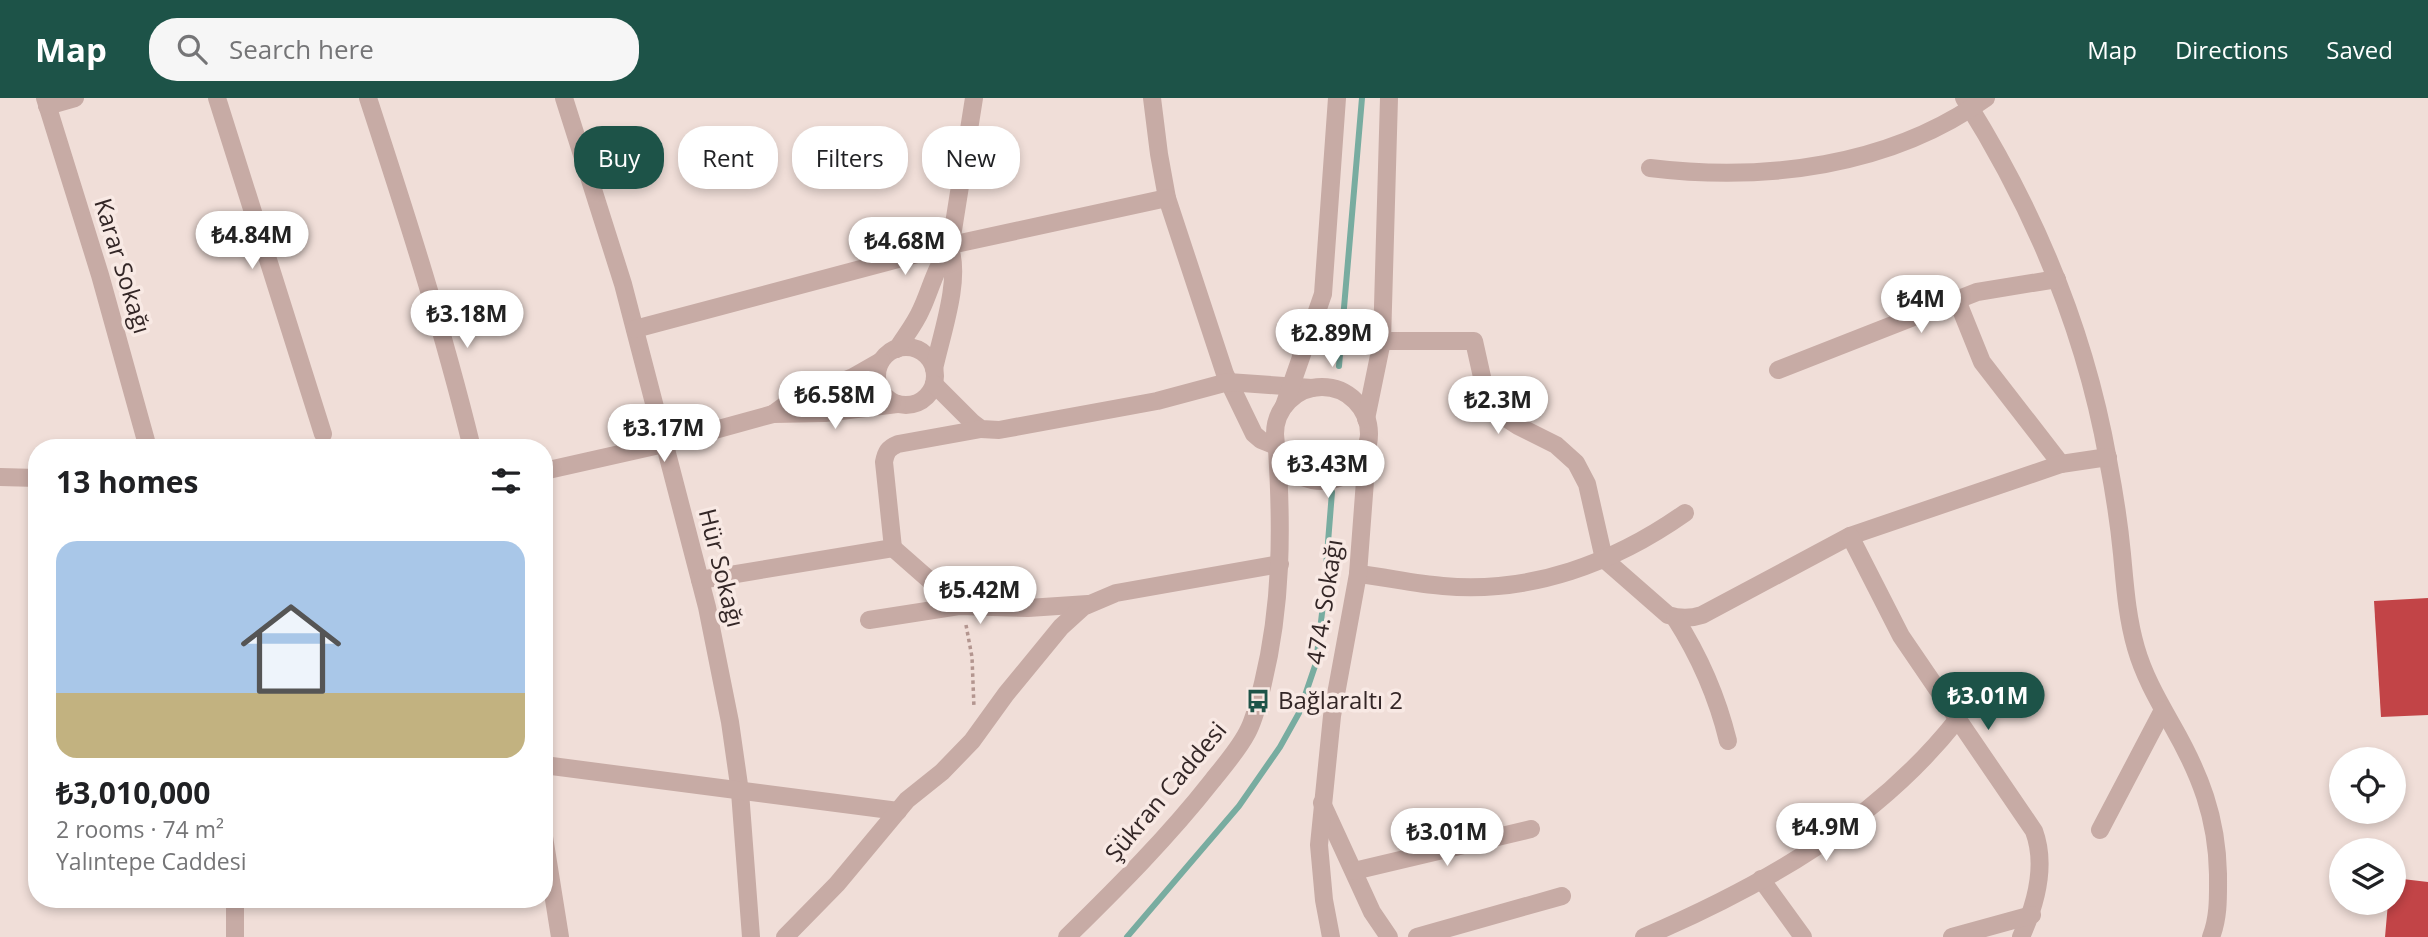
<!DOCTYPE html>
<meta charset="utf-8">
<style>
:root{--surface:#fff;--page:#f6f6f6;--text:#202124;--muted:#757577;--accent:#1d5348}
body{margin:0;font-family:"Open Sans",sans-serif;background:var(--page);color:var(--text);height:100vh;display:flex;flex-direction:column;font-size:26px;white-space:nowrap}
*{box-sizing:border-box;margin:0}
p{font-size:23px;color:var(--muted)}
.icon{flex:none;width:38px;height:38px;fill:none;stroke:currentColor;stroke-width:2;stroke-linecap:round;stroke-linejoin:round}
.map{position:relative;flex:1;overflow:hidden}
.side{position:absolute;left:28px;top:341px;width:525px;height:469px;display:flex;flex-direction:column;background:var(--surface);border-radius:28px;box-shadow:0 4px 10px #0003}
.side>*{flex:none}
.hud{position:absolute;left:574px;top:28px;width:665px;height:63px;display:flex;gap:14px}
.buttons{position:absolute;left:2329px;top:649px;display:grid;gap:14px}
.buttons a{display:grid;place-items:center;width:77px;height:77px;border-radius:50%;background:var(--surface);box-shadow:0 4px 10px #0003;font-size:35px}
.price{position:absolute;translate:-50% -60px;padding:0 16px;border-radius:24px;background:#fff;color:#222;font-size:23px;line-height:46px;filter:drop-shadow(0 2px 4px #0008)}
.price::after{content:'';position:absolute;left:50%;top:42px;width:21px;height:16px;margin-left:-10px;background:inherit;clip-path:polygon(0 0,100% 0,50% 100%)}
.price.current{background:var(--accent);color:#fff}
ul{padding:0;list-style:none}
li{display:grid;align-content:center;gap:14px;height:371px;padding:0 28px}
li span{display:grid;place-items:center;height:217px;border-radius:21px;color:#555}
li>.icon{margin-inline-start:auto}
span .icon{width:126px;height:126px;fill:#fffc;stroke-width:1}
li b{font-size:30px}
h2{display:flex;justify-content:space-between;align-items:center;height:84px;padding:0 28px;font-size:30px}
.tag{padding:0 24px;border-radius:28px;background:var(--surface);box-shadow:0 4px 10px #0003;font-size:24px;line-height:63px}
.tag.current{background:var(--accent);color:#fff}
header{display:flex;align-items:center;gap:42px;box-sizing:border-box;height:98px;padding:0 35px;background:var(--accent);color:#fff}
header strong{font-size:33px}
nav{display:flex;gap:38px;margin-inline-start:auto;font-size:24px}
.search{width:490px;height:63px;background:var(--page);display:flex;align-items:center;gap:18px;box-sizing:border-box;padding:0 24px;border-radius:28px;color:var(--muted);font-size:26px}
.map>svg:first-child{display:block}
.lines{fill:none;stroke-linecap:round;stroke-linejoin:round}
.stream{stroke:#78aca0;stroke-width:6}
.building{fill:#c24447}
.path{stroke:#b3958f;stroke-width:3.5;stroke-dasharray:3.5 3.5;stroke-linecap:butt}
.minor{stroke:#c7aba5;stroke-width:18}
.labels{text-anchor:middle;stroke-width:7;stroke-linejoin:round;paint-order:stroke}
.street-label{font-size:24px;fill:#332626;stroke:#f8e9e4}
.poi-label{font-size:24px;fill:#332626;stroke:#f8e9e4;text-anchor:start}
</style>
<header>
<strong>Map</strong>
<div class="search"><svg class="icon" aria-label="search" viewBox="0 0 24 24"><circle cx="10" cy="10" r="6"/><path d="M15 15l6 6"/></svg>Search here</div>
<nav><a>Map</a><a>Directions</a><a>Saved</a></nav>
</header>
<div class="map">
<svg width="2428" height="839" viewBox="0 0 2428 839">
<rect width="100%" height="100%" fill="#f0ded8"/>
<g class="lines">
<g class="stream">
<polyline points="1339,268 1362,0"/>
<polyline points="1127,839 1239,708 1280,649 1299,615 1316,565 1323,507 1332,394"/>
</g>
</g>
<g class="building">
<polygon points="2428,500 2428,617 2381,619 2374,503"/>
<polygon points="2394,780 2428,784 2428,839 2385,839 2388,805 2394,805"/>
</g>
<g class="lines">
<polyline class="path" points="966,527 972,559 974,610"/>
<g class="minor">
<polyline points="45,0 100,177 148,350"/>
<polyline points="217,0 323,336"/>
<path d="M368,0C406,116 443,231 472,350"/>
<polyline points="564,0 623,186 707,509 730,624 740,694 751,839"/>
<polyline points="1152,0 1159,56 1167,100 1225,276 1254,336 1261,342 1276,348"/>
<path d="M1964,0C2034,111 2085,232 2108,362C2114,393 2119,425 2122,456C2125,488 2127,519 2136,550C2144,578 2158,602 2172,627C2200,676 2217,719 2218,776C2218,798 2219,819 2211,839"/>
<polyline points="47,8 75,0"/>
<path d="M1650,70C1764,84 1890,69 1986,0"/>
<polyline points="1957,202 1982,264 2061,366"/>
<polyline points="635,231 951,147 1167,100"/>
<path d="M1382,243H1474L1488,306L1498,315L1518,328L1556,347L1576,365L1587,386L1604,461L1668,517C1680,521 1690,521 1702,517L1850,438L2061,366L2108,359"/>
<circle cx="906" cy="278" r="29"/>
<path d="M897,251C905,238 915,226 921,212C931,191 935,169 950,151"/>
<path d="M934,271C941,238 961,182 950,151L974,0"/>
<polyline points="1778,272 1977,194 2057,181"/>
<polyline points="934,286 973,325 981,331 999,332 1157,303 1228,284 1312,290"/>
<circle cx="1322" cy="336" r="47"/>
<polyline points="1284,308 1323,196 1337,0"/>
<polyline points="773,316 788,305 853,279 881,263"/>
<polyline points="1366,321 1382,243 1389,0"/>
<polyline points="544,373 664,346 773,316 825,315 897,306"/>
<polyline points="0,379 37,380"/>
<path d="M1850,438L1901,538L2034,733C2047,768 2036,806 2021,839"/>
<polyline points="893,450 959,508"/>
<path d="M1358,476C1386,479 1414,486 1443,488C1531,496 1614,465 1685,415"/>
<path d="M700,482L893,450L884,364C886,354 888,350 898,346L981,331"/>
<path d="M1675,520C1700,559 1717,598 1728,643"/>
<polyline points="869,522 959,508 1028,510 1088,506"/>
<polyline points="544,667 898,713"/>
<polyline points="1322,705 1372,814 1389,839"/>
<polyline points="2100,732 2163,612"/>
<polyline points="544,739 560,839"/>
<polyline points="1354,773 1531,731"/>
<polyline points="1761,781 1803,839"/>
<polyline points="235,839 235,802"/>
<polyline points="785,839 837,786 907,702 942,674 972,643 1006,596 1061,529 1083,509 1116,495 1280,466"/>
<path d="M1067,839C1118,789 1168,739 1212,683C1224,668 1238,652 1247,635C1255,621 1259,601 1263,585C1282,507 1282,431 1277,351"/>
<polyline points="1331,839 1324,802 1319,747 1332,618 1358,476 1368,343"/>
<polyline points="1417,839 1562,798"/>
<path d="M1644,839C1763,788 1876,724 1957,622"/>
<polyline points="1952,839 2032,817"/>
</g>
</g>
<defs>
<g id="bus-bare" transform="scale(1.89)"><path d="M-5-6H5V4H4V6H2V4H-2V6H-4V4H-5ZM-3.5-4V0h7V-4ZM-3.5 1.2v1.5H-2V1.2ZM2 1.2v1.5H3.5V1.2Z" fill="#1d5348" stroke="#f8e9e4" stroke-width="2.5" paint-order="stroke"/></g>
</defs>
<g fill-rule="evenodd">
<use href="#bus-bare" x="1258" y="603"/>
</g>
<g class="labels">
<g class="street-label">
<text transform="translate(122 168) rotate(73)" y="8">Karar Sokağı</text>
<text transform="translate(721 470) rotate(76)" y="8">Hür Sokağı</text>
<text transform="translate(1325 504) rotate(-81)" y="8">474. Sokağı</text>
<text transform="translate(1166 694) rotate(-50)" y="8">Şükran Caddesi</text>
</g>
<g class="poi-label">
<text x="1278" y="611">Bağlaraltı 2</text>
</g>
</g>
</svg>
<div class="buttons">
<a><svg class="icon" aria-label="locate" viewBox="0 0 24 24"><circle cx="12" cy="12" r="6"/><path d="M12 2v4M12 18v4M2 12h4M18 12h4"/></svg></a>
<a><svg class="icon" aria-label="layers" viewBox="0 0 24 24"><path d="M12 4l9 5-9 5-9-5zM3 14l9 5 9-5"/></svg></a>
</div>
<b class="price" style="left:252px;top:173px">₺4.84M</b>
<b class="price" style="left:905px;top:179px">₺4.68M</b>
<b class="price" style="left:1921px;top:237px">₺4M</b>
<b class="price" style="left:467px;top:252px">₺3.18M</b>
<b class="price" style="left:1332px;top:271px">₺2.89M</b>
<b class="price" style="left:835px;top:333px">₺6.58M</b>
<b class="price" style="left:1498px;top:338px">₺2.3M</b>
<b class="price" style="left:664px;top:366px">₺3.17M</b>
<b class="price" style="left:1328px;top:402px">₺3.43M</b>
<b class="price" style="left:980px;top:528px">₺5.42M</b>
<b class="price current" style="left:1988px;top:634px">₺3.01M</b>
<b class="price" style="left:1826px;top:765px">₺4.9M</b>
<b class="price" style="left:1447px;top:770px">₺3.01M</b>
<div class="hud">
<a class="tag current">Buy</a>
<a class="tag">Rent</a>
<a class="tag">Filters</a>
<a class="tag">New</a>
</div>
<section class="side">
<h2>13 homes<svg class="icon" aria-label="filters" viewBox="0 0 24 24"><path d="M4 7h16M4 17h16"/><circle cx="9" cy="7" r="2"/><circle cx="15" cy="17" r="2"/></svg></h2>
<ul>
<li><span style="background:linear-gradient(#a9c7e8 70%,#c2b280 0)"><svg class="icon" aria-label="home" viewBox="0 0 24 24"><path d="M3 11l9-7 9 7M6 9v11h12V9"/></svg></span><div><b>₺3,010,000</b><p>2 rooms · 74 m²</p><p>Yalıntepe Caddesi</p></div></li>
</ul>
</section>
</div>
